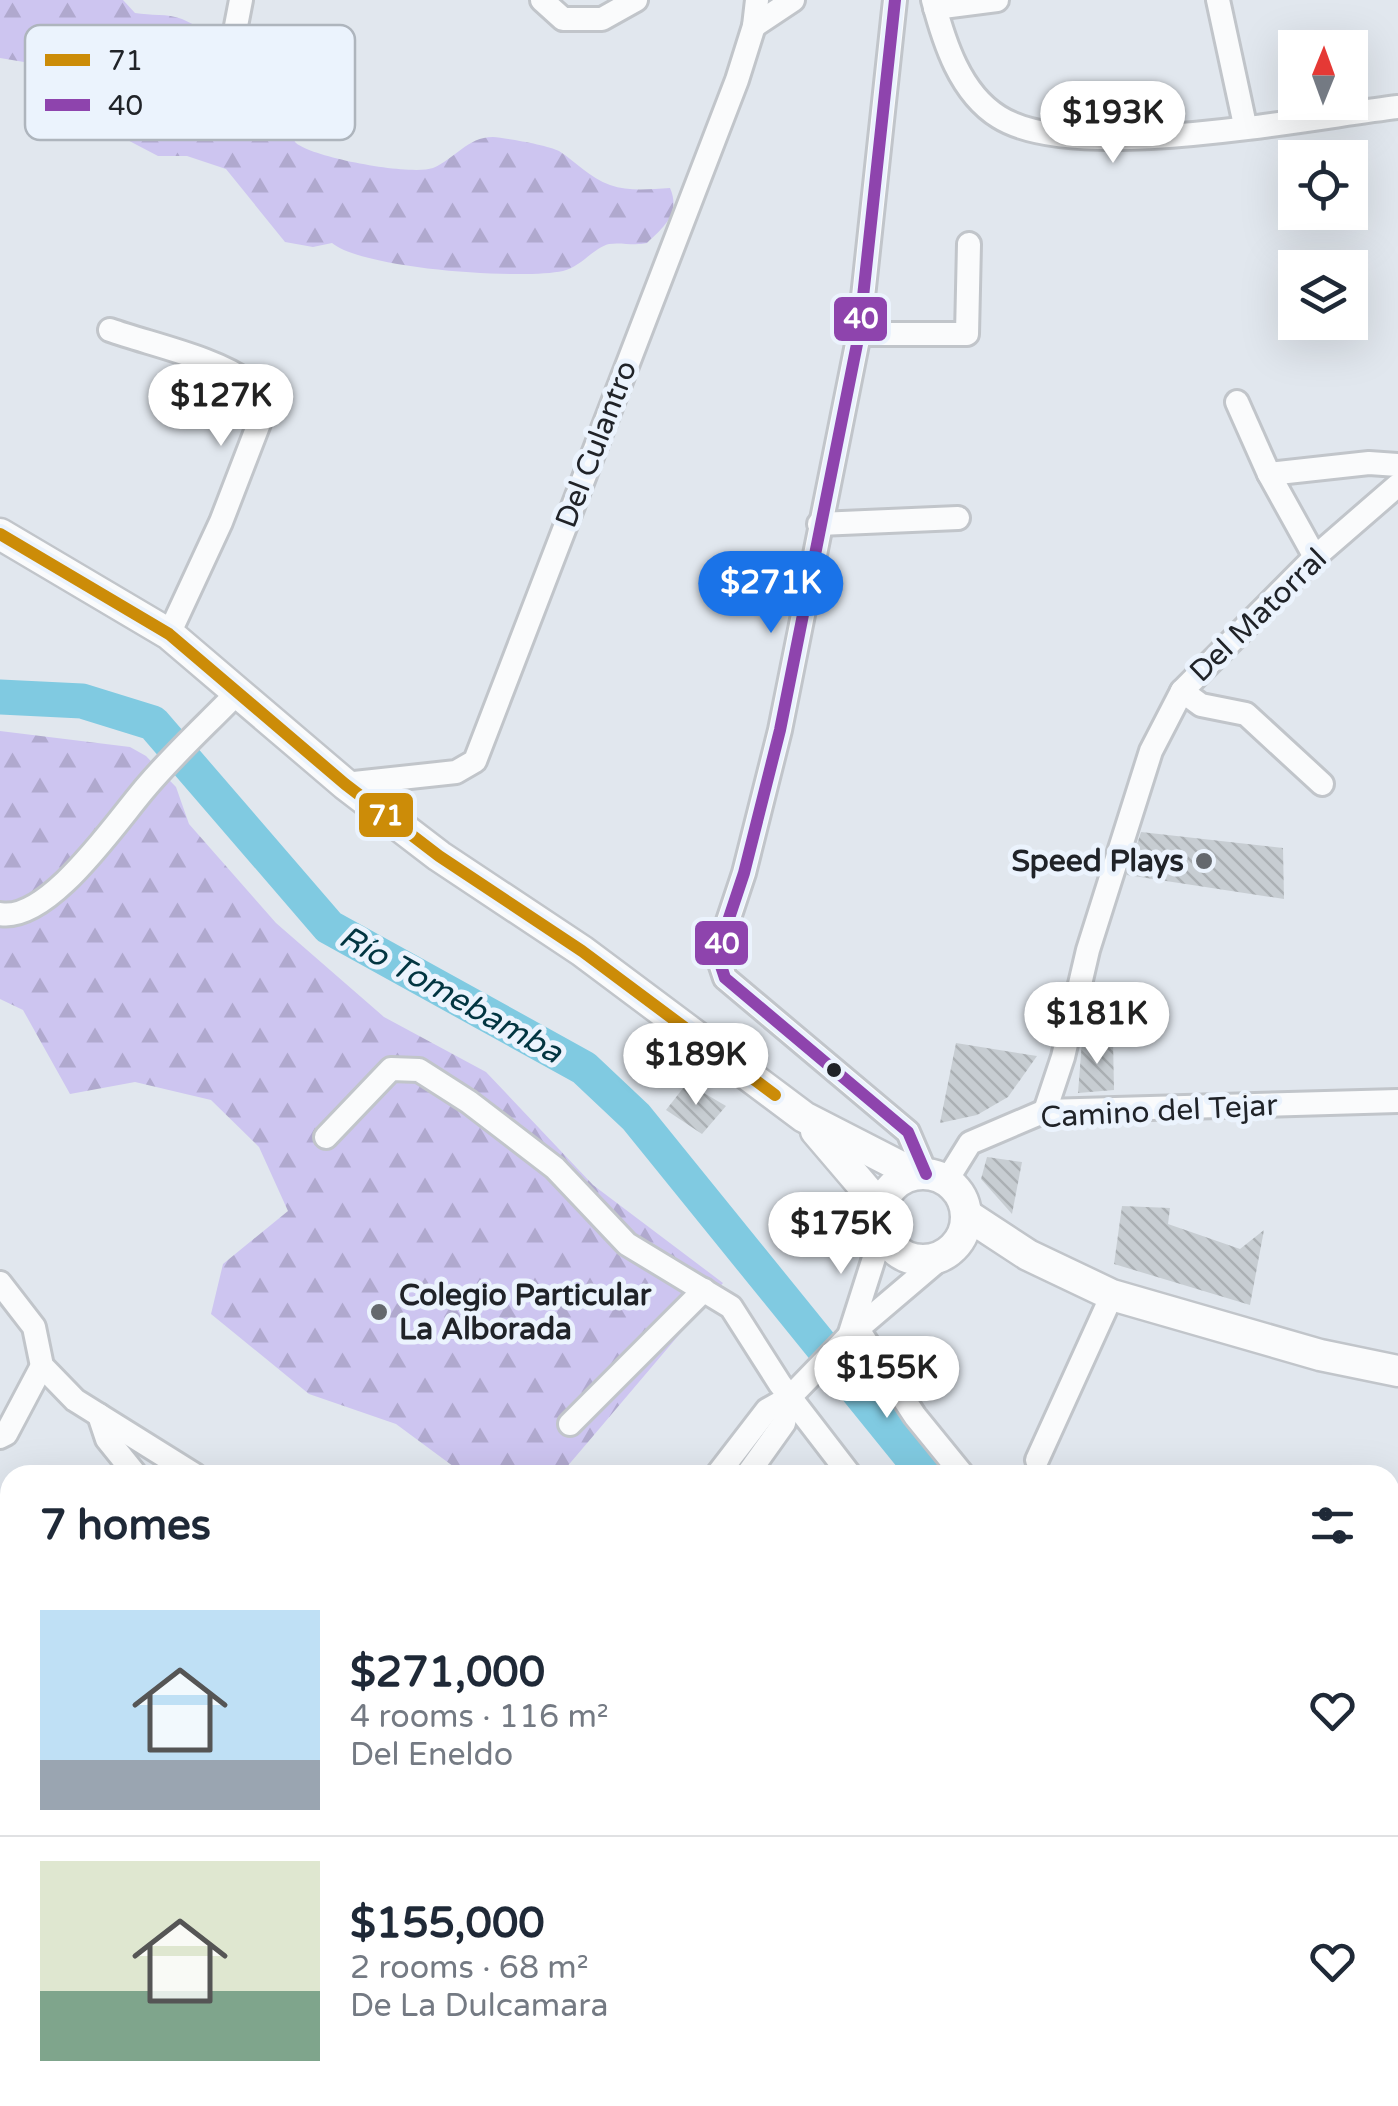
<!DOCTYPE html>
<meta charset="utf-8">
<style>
:root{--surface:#fff;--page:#f2f2f3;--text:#1f2937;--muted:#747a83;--line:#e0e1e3;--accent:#1a73e8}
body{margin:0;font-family:"Varela Round",sans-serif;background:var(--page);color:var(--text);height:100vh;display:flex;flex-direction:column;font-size:38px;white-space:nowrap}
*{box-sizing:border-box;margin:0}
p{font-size:32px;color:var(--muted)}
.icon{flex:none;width:55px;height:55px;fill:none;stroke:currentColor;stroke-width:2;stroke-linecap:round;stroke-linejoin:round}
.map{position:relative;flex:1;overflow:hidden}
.sheet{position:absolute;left:0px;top:1465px;width:1400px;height:642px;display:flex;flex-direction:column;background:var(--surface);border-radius:30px 30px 0 0;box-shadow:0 10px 40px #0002}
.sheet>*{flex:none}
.needle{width:65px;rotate:1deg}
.buttons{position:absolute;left:1278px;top:30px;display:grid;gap:20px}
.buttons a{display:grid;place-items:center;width:90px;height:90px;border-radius:0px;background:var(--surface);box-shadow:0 10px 40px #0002;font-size:50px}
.price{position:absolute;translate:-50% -85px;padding:0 22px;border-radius:35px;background:#fff;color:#222;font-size:32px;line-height:65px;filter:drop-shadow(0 2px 5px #0008)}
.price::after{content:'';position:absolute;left:50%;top:60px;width:30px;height:22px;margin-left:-15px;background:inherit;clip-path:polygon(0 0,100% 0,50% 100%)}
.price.active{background:var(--accent);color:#fff}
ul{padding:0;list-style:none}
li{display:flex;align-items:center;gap:30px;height:250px;padding:0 40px}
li+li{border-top:2px solid var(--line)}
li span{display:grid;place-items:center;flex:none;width:280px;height:200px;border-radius:0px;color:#555}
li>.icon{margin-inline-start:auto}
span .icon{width:120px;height:120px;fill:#fffc;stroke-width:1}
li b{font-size:42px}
h2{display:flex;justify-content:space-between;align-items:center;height:120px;padding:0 40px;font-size:42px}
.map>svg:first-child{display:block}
.built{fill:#d3dcea}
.forest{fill:url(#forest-firs)}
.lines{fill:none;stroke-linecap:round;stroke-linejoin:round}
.river{stroke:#80cae1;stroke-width:35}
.building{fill:url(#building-back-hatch)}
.minor-casing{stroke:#c1c5ca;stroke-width:28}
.major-casing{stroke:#c1c5ca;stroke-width:35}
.minor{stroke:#fafbfc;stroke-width:22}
.major{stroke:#fafbfc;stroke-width:30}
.bus-1-casing{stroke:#ebf3fd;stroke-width:20}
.bus-2-casing{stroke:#ebf3fd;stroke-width:20}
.bus-1{stroke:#cc8c08;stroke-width:12}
.bus-2{stroke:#8e44ad;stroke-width:12}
.poi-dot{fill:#64686d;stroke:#ebf3fd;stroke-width:4}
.bus-dot{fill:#202328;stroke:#ebf3fd;stroke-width:4}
.labels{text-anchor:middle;stroke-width:10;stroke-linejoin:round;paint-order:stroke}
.street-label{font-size:30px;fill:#202328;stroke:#ebf3fd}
.poi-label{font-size:30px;font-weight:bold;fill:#202328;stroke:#ebf3fd;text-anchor:end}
.water-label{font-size:32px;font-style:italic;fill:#023541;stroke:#ebf3fd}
.key{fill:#ebf3fd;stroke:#aeb5bd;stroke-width:2.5}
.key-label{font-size:28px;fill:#202328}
.line-badge{stroke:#ebf3fd;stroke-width:4}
.badge-label{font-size:28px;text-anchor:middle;font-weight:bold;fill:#fff}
</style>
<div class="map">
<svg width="1398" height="2106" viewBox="0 0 1398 2106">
<defs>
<pattern id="forest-firs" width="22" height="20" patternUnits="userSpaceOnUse" patternTransform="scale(2.5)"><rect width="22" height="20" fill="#cdc5f0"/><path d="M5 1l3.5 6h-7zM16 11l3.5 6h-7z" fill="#b0a9ce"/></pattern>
<pattern id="building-back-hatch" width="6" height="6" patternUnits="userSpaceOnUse" patternTransform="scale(2.5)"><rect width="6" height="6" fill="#c7cdd2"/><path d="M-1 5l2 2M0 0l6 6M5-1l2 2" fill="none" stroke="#abb0b4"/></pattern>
</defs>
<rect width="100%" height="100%" fill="#e1e7ee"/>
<polygon class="built" points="77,2098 1125,2098 1116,2106 70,2106"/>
<g class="forest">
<path d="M0,0H123L135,13C151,16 167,13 182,19C208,30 225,49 254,53L280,100L295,142C309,157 410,176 433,168C455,159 467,137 493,137C506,138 548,145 559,151C576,162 590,178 610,185C630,192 650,189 670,188C681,213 664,227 647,243C634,246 621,242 609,244C593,248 581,267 563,271C521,280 363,269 332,243L313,247L285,242L226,169L187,156H158L116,134L102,109L73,80L36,64L0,58Z"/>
<polygon points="0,731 130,747 146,756 176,787 189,824 276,923 384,1017 486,1072 593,1185 723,1283 560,1475 465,1475 396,1424 309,1394 211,1314 223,1264 288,1211 259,1147 211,1100 135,1082 70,1094 23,1010 0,999"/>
<polygon points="1390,1778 1398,1780 1398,1956 1390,1951"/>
</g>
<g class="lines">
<g class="river">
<polyline points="0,697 82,701 153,723 329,927 584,1068 636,1117 926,1475"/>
<polyline points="1390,1721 1398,1724"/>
</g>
</g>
<g class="building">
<polygon points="1141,832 1283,848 1284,899 1127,875"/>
<polygon points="1082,1041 1113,1041 1114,1090 1078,1093"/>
<polygon points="956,1043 1037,1056 1008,1097 977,1115 940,1123"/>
<polygon points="687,1083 726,1106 702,1134 666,1110"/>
<polygon points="987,1157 1022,1162 1012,1214 981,1179"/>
<polygon points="1122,1206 1170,1208 1168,1224 1240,1249 1264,1230 1250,1305 1114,1264"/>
</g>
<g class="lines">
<g class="minor-casing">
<g id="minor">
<polyline points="542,0 563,19 602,19 636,0"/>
<polyline points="895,0 859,334 780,730 744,873 722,939 720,963 725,978 908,1132 926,1174"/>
<path d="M933,0C944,42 960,93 999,117C1075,165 1305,118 1398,107"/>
<polyline points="1218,0 1245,125"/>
<polyline points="935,8 997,0"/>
<polyline points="236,26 241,0"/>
<polyline points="754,26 793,0"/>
<path d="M110,330C149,344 221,359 251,385C260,392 262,402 263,413L221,522L169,634"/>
<polyline points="859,334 967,334 969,244"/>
<polyline points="1237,402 1269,474"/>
<polyline points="819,524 958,518"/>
<polyline points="1315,557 1269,474 1369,463 1398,465"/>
<polyline points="1182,691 1201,705 1246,714 1322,784"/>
<polyline points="345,784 456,772 475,761 737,80 754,26 757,0"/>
<path d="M0,914C49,923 118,819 147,786C175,753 208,723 238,692"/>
<polyline points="1045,1111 1063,1057 1088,950 1151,751 1182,691 1315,557 1398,485"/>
<polyline points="326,1137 391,1069 419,1070 469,1102 555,1168 627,1244 731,1307 780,1384 850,1475"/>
<polyline points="947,1180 970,1143 1045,1111 1398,1101"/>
<polyline points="0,1283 34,1327 42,1366 75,1400 195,1475"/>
<polyline points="859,1331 915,1416 963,1475"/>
<polyline points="849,1336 882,1233"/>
<polyline points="99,1415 107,1439 136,1475"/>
<polyline points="570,1424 704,1290"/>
<polyline points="0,1437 6,1434 42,1366"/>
<polyline points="1037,1460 1112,1295"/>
<polyline points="717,1475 767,1410 790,1397 849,1336 942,1257"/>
<polyline points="747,1475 784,1423 790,1397"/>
<polyline points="1390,1677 1398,1679"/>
<polyline points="227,2098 239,2106"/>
<polyline points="25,2106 34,2098"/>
<polyline points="63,2106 71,2098"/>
</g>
</g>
<g class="major-casing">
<g id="major">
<polyline points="0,534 169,634 345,784 439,856 582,951 804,1117 915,1174"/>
<polyline points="816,1131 880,1206"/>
<circle cx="923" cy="1217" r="43"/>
<polyline points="967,1215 1028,1255 1112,1295 1320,1355 1398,1371"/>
</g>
</g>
<use href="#minor" class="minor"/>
<use href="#major" class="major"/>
<g class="bus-1-casing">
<polyline id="bus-1" points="0,534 169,634 345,784 439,856 582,951 775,1095"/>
</g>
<g class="bus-2-casing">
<polyline id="bus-2" points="895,0 859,334 780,730 744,873 722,939 720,963 725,978 908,1132 926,1174"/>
</g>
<use href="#bus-1" class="bus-1"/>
<use href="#bus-2" class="bus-2"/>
</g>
<g class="poi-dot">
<circle cx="1204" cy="861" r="10"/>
<circle cx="379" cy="1312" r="10"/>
</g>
<circle class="bus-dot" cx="834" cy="1070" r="9"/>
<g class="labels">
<g class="street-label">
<text transform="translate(596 444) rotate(-69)" y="10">Del Culantro</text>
<text transform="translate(1258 615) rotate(-44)" y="10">Del Matorral</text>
<text transform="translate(1159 1111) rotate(-3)" y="10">Camino del Tejar</text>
</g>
<g class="poi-label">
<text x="1184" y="871">Speed Plays</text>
<text x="399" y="1305" text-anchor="start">Colegio Particular<tspan x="399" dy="34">La Alborada</tspan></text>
</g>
<g class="water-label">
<text transform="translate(451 994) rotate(29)" y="11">Río Tomebamba</text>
</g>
</g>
<rect x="25" y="25" width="330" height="115" rx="15" class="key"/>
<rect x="45" y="54" width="45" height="12" fill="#cc8c08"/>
<rect x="45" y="99" width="45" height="12" fill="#8e44ad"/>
<g class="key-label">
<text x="108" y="70">71</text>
<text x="108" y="115">40</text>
</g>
<g class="line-badge">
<rect x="832" y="295" width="57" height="48" rx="10" fill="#8e44ad"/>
<rect x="357" y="791" width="58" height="48" rx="10" fill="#cc8c08"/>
<rect x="693" y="919" width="57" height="48" rx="10" fill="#8e44ad"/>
</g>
<g class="badge-label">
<text x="861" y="328">40</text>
<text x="386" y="825">71</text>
<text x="722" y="953">40</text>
</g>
</svg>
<div class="buttons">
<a><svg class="needle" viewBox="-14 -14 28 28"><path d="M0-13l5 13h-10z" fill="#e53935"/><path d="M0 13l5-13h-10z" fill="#747a83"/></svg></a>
<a><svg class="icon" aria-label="locate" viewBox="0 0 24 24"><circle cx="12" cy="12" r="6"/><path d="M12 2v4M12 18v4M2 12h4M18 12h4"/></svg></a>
<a><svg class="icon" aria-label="layers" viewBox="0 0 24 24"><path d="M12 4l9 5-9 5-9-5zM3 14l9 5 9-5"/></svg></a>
</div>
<b class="price" style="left:1113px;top:166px">$193K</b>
<b class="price" style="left:221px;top:449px">$127K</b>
<b class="price active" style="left:771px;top:636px">$271K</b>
<b class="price" style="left:1097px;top:1067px">$181K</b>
<b class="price" style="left:696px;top:1108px">$189K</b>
<b class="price" style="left:841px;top:1277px">$175K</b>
<b class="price" style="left:887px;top:1421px">$155K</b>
<section class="sheet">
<h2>7 homes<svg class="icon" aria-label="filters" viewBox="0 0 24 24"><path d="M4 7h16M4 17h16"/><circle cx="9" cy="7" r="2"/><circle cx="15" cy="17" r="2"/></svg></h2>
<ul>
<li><span style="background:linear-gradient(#bfe0f5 75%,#9aa5b1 0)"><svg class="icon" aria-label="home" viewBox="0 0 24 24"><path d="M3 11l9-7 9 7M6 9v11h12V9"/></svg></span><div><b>$271,000</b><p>4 rooms · 116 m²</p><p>Del Eneldo</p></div><svg class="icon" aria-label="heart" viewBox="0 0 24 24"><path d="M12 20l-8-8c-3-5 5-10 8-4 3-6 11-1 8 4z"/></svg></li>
<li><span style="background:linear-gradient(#dfe7d0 65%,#7fa58c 0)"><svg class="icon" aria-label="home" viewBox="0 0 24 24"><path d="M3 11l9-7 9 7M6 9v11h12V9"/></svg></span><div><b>$155,000</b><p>2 rooms · 68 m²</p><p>De La Dulcamara</p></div><svg class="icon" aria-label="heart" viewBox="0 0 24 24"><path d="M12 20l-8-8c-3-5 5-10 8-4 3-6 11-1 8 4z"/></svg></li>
</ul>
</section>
</div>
